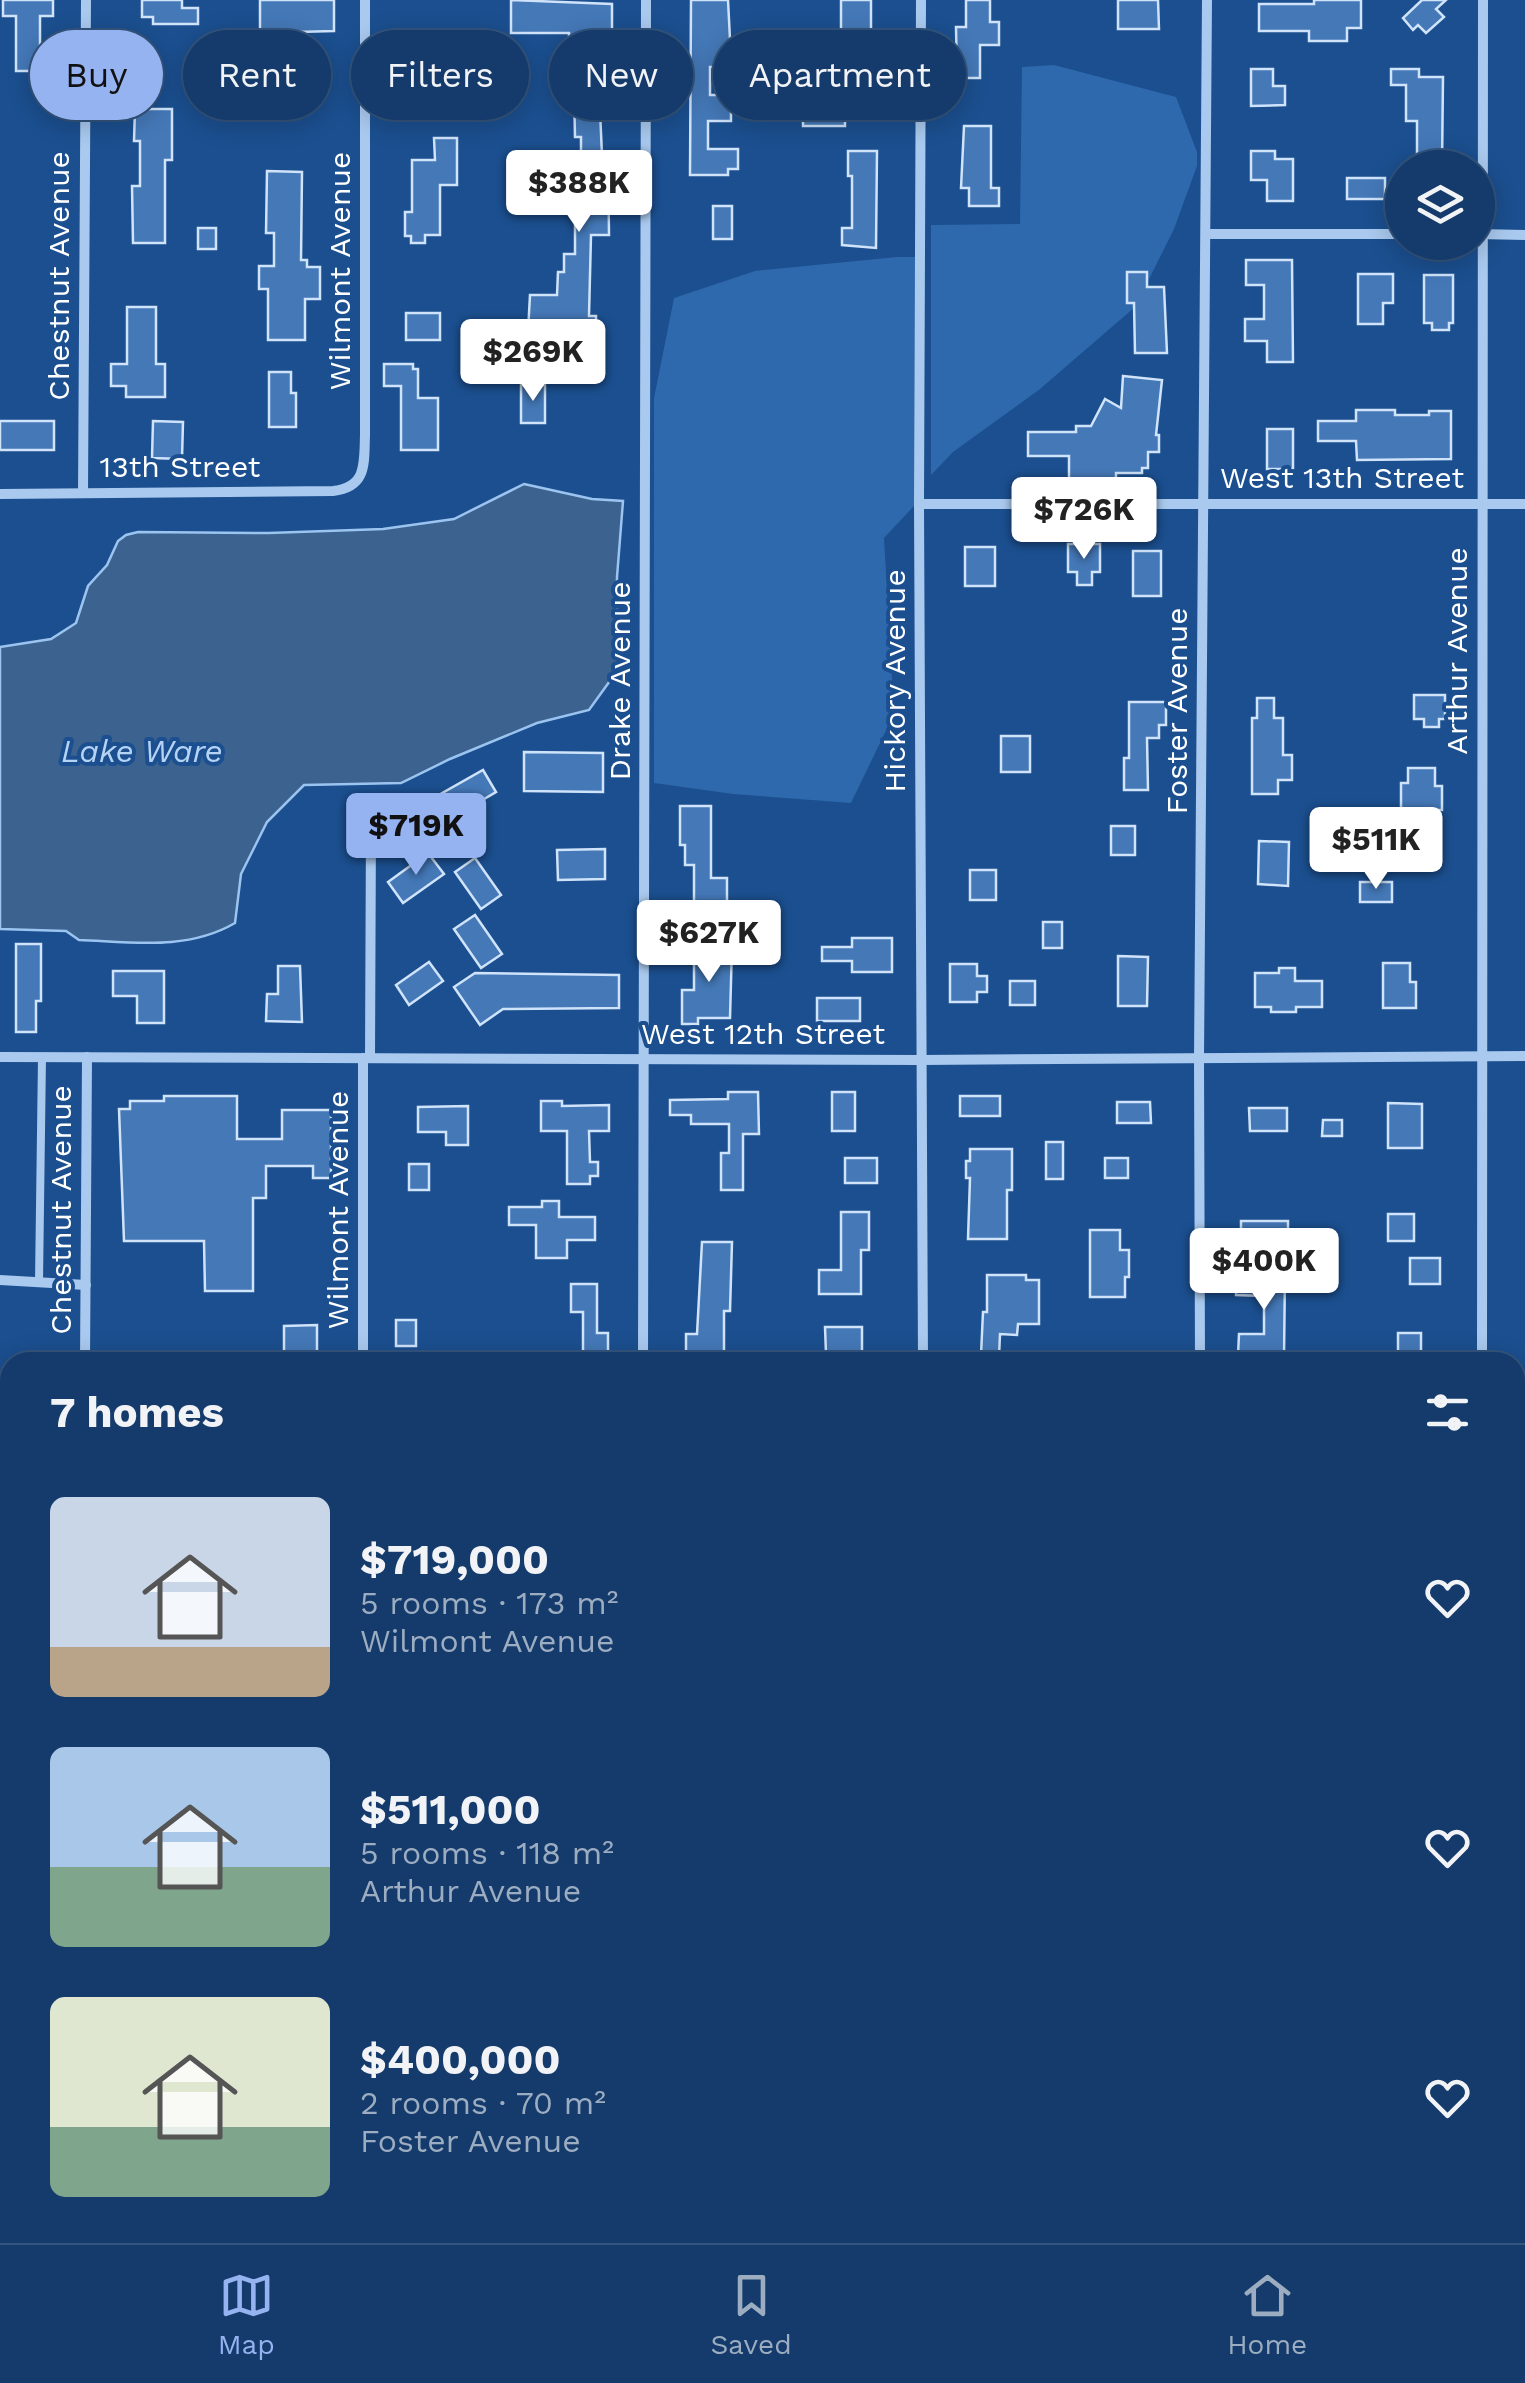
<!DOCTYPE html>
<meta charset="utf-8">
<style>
:root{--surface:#143b6b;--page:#1d4271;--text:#f1f3f6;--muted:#9dadc1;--line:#33557e;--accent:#95b2f1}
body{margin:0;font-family:"Work Sans",sans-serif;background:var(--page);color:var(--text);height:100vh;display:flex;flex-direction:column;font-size:38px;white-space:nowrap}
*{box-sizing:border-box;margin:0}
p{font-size:32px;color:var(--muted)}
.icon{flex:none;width:55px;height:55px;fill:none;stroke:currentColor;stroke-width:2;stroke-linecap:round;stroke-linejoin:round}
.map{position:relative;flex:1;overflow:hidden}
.panel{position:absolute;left:0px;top:1352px;width:1525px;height:892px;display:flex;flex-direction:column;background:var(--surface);border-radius:30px 30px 0 0;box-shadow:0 5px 25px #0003,0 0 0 2px var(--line)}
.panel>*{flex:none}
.banner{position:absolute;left:30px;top:30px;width:1000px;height:90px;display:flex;gap:20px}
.fabs{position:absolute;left:1385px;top:150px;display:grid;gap:20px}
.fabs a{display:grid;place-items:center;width:110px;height:110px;border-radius:50%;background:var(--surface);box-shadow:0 5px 25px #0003,0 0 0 2px var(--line);font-size:50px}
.price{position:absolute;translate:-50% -85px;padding:0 22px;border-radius:10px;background:#fff;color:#222;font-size:32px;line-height:65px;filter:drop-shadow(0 2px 5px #0008)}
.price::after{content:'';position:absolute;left:50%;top:60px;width:30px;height:22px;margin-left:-15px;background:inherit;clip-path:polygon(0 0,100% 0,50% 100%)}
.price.current{background:var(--accent);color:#111}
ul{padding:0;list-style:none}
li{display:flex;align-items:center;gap:30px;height:250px;padding:0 50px}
li span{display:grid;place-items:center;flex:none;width:280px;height:200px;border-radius:15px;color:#555}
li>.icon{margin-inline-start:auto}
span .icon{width:120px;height:120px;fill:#fffc;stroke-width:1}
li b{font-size:42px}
h2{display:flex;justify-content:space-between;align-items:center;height:120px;padding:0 50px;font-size:42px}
.chip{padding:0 35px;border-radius:45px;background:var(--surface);box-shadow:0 5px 25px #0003,0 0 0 2px var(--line);font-size:35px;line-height:90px}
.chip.current{background:var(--accent);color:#111}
.menu{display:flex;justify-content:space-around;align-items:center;height:140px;border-top:2px solid var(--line);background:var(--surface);font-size:28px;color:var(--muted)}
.menu a{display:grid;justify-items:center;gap:5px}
.menu .current{color:var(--accent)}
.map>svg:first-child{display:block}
.green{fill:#2e69ad}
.water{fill:#3c6290;stroke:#9cc4f0;stroke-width:2.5}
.building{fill:#4478b7;stroke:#cfe3fa;stroke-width:2.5}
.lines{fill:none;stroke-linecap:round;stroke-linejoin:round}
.path{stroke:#a9c9ee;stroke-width:4;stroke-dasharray:5 8;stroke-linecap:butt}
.service{stroke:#a9c9ee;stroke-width:8}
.minor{stroke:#a9c9ee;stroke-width:10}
.secondary{stroke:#d6e6fa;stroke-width:20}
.primary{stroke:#f0f6ff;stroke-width:25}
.labels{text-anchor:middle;stroke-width:8;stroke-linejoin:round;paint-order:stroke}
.street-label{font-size:30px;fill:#fff;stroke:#1b4f8f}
.water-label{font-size:32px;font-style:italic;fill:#b5d3f5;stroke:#1b4f8f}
</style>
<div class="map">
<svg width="1525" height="2243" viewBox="0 0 1525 2243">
<rect width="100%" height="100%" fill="#1b4f8f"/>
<g class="green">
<polygon points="1054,65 1176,97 1197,152 1197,166 1174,229 1135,307 1040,389 953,452 931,475 931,225 1020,224 1022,67"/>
<polygon points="897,257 915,257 914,506 884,538 894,714 851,803 733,794 654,783 654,398 674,298 755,271"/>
<polygon points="0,1866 10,1866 10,2235 70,2235 70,2243 0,2243"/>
</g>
<path class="water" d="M524,484L592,499L623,501L617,577V671L589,710L537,723L450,759L401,783L304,785L267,822L241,874L235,923C187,951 132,942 79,940L66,931L0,929V647L51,639L76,623L88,586L107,565L118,541L126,535L138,532L269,533L383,529L454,519Z"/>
<g class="building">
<polygon points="3,0 53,0 53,16 40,16 40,71 16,71 16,16 3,16"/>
<polygon points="142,0 182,0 182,8 198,8 198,24 153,24 153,17 142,17"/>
<polygon points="260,0 334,0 334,31 297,32 297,54 260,54"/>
<polygon points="511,0 612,4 612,44 569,45 569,33 511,33"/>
<polygon points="691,0 728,0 731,59 727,59 727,67 710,67 710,95 731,95 731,121 708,121 708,149 738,149 738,169 728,169 728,175 690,175"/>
<polygon points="841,0 871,0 871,34 877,34 877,61 894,61 894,83 879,83 879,79 834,79 834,34 841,34"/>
<polygon points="966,0 990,0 990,22 999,22 999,45 980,45 980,78 957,78 956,27 966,27"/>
<polygon points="1118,0 1158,0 1159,29 1118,29"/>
<polygon points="1314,0 1361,0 1361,28 1347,28 1347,41 1309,41 1309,31 1259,31 1259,4 1314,4"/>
<polygon points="1422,0 1446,0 1436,9 1444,17 1426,33 1418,25 1413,30 1403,18"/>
<polygon points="396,33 425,33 425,40 440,40 440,73 468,73 468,102 420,102 420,60 396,60"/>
<polygon points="1251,69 1273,69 1273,86 1285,86 1285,105 1251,106"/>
<polygon points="1391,69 1419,69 1419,77 1443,77 1442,168 1417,168 1417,121 1406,121 1406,85 1391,85"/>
<polygon points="574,89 599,89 602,155 608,155 609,235 591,235 589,316 596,316 596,340 552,340 552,332 528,332 530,295 557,295 558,272 564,272 564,254 575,254 575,199 581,199 581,137 575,137"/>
<polygon points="803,97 838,97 838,109 845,109 845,126 803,126"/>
<polygon points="135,109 172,109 172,160 165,160 165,243 133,243 132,186 140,186 140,141 134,141"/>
<polygon points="964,126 991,126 991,188 999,188 999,206 969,206 969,188 961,188"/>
<polygon points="434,138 457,138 457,185 440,185 440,235 425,235 425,243 411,243 411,236 405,236 405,212 412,212 412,160 435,160"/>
<polygon points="848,151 877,151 876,248 842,245 842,228 852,228 852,176 848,176"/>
<polygon points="1251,151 1275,151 1275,159 1293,159 1293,201 1267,201 1267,180 1251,180"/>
<polygon points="267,171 302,172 301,260 307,260 307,267 320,267 320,299 305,299 305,340 268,340 268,289 259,289 259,266 274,266 274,233 266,233"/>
<rect x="1347" y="178" width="38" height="21"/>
<rect x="713" y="206" width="19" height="33"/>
<rect x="198" y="228" width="18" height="21"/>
<polygon points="1246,260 1292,260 1293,362 1267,362 1267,341 1245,341 1245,319 1264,319 1264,285 1246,285"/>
<polygon points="1127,272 1147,272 1147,287 1164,287 1167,353 1135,353 1134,303 1127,303"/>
<polygon points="1358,274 1393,274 1393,303 1383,303 1383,324 1358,324"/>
<polygon points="1424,275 1453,275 1453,323 1449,323 1449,330 1432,330 1432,323 1424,323"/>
<polygon points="127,307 156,307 156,364 165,364 165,397 126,397 126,386 111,386 111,364 127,364"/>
<rect x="406" y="313" width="34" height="27"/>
<polygon points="384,364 413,364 413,369 418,369 418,398 438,398 438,450 401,450 401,386 384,386"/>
<polygon points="269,372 291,372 291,393 296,393 296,427 269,427"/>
<polygon points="1123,376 1162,380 1156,435 1159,435 1159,452 1148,452 1148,468 1142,468 1142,473 1116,473 1116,480 1069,479 1069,456 1028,456 1028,432 1076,432 1076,426 1091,426 1105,399 1121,408"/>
<rect x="521" y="385" width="24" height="38"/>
<polygon points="1356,410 1395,410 1395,415 1429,415 1429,411 1451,411 1451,459 1357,460 1356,441 1318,441 1318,421 1356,421"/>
<rect x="0" y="421" width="54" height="29"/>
<polygon points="153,421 183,422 182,459 152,458"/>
<rect x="1267" y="429" width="26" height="40"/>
<polygon points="1068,544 1100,544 1100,572 1092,572 1092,585 1077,585 1077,572 1068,572"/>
<rect x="965" y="547" width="30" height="39"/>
<rect x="1133" y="551" width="28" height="45"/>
<polygon points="1414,695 1445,695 1445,719 1439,719 1439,727 1424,727 1424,719 1414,719"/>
<polygon points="1257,698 1274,698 1274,718 1283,718 1283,755 1292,755 1292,780 1278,780 1278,794 1252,794 1252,718 1257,718"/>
<polygon points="1129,702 1166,702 1166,725 1159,725 1159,738 1147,738 1148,790 1124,790 1124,758 1129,758"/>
<rect x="1001" y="736" width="29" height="36"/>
<polygon points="524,752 603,753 603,792 524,791"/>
<polygon points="1408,768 1435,768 1435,786 1442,786 1442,810 1432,810 1432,843 1440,843 1440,863 1406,863 1406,810 1401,810 1401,783 1408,783"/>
<polygon points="483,770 496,792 443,823 430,800"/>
<polygon points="680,806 711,806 711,878 727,878 727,906 694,906 694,865 685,865 685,845 680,845"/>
<rect x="1111" y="826" width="24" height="29"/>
<polygon points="1259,841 1289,842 1288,886 1258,884"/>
<polygon points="605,849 605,879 558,880 557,850"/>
<polygon points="428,853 444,874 403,903 388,882"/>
<polygon points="475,858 501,895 481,909 455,872"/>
<rect x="970" y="870" width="26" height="30"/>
<rect x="1360" y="882" width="32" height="20"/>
<polygon points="475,915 502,954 481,968 454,929"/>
<rect x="1043" y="922" width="19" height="26"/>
<polygon points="852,938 892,938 892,972 852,972 852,961 822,961 822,947 852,947"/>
<polygon points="16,944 41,944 41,1001 36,1001 36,1032 16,1032"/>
<polygon points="694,945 732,945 730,1018 698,1018 698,1024 682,1024 682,990 694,990"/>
<polygon points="1118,956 1148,957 1147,1006 1118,1006"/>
<polygon points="429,962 443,981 409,1005 396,985"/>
<polygon points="1383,963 1410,963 1410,982 1416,982 1416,1008 1383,1008"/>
<polygon points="950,964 977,964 977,976 987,976 987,992 977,992 977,1002 950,1002"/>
<polygon points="278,966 300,966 302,1022 266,1021 267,994 278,994"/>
<polygon points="1279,968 1295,968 1295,981 1322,981 1322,1007 1296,1007 1296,1012 1271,1012 1271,1007 1255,1007 1255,973 1279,973"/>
<polygon points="113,971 164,971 164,1023 137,1023 137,996 113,996"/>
<polygon points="475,973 619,975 619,1008 503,1009 480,1025 454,987"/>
<rect x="1010" y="981" width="25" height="24"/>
<rect x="817" y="998" width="43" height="23"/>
<polygon points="728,1092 758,1092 759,1134 743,1134 743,1190 721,1190 721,1153 729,1153 729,1124 691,1124 691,1115 670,1115 670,1100 728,1099"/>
<rect x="832" y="1092" width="23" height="39"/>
<polygon points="164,1096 237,1096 237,1139 282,1139 282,1110 331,1110 331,1178 313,1178 313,1166 266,1166 266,1198 253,1198 253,1291 205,1291 204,1241 124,1241 119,1109 130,1109 130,1101 164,1101"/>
<rect x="960" y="1096" width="40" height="20"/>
<polygon points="541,1101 562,1101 562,1106 609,1105 609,1131 589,1131 590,1162 598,1162 598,1176 590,1176 590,1184 567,1184 567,1131 541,1131"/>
<polygon points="1117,1102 1150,1102 1151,1123 1117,1123"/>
<polygon points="1388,1103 1422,1104 1422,1148 1388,1148"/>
<polygon points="468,1106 468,1145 446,1145 446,1132 418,1132 418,1107"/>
<polygon points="1249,1108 1287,1108 1287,1131 1250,1131"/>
<polygon points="1323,1120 1342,1120 1342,1136 1322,1136"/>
<rect x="1046" y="1142" width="17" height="37"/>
<polygon points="970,1149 1012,1149 1012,1190 1007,1190 1007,1239 968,1239 970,1178 966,1178 966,1161 970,1161"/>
<rect x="845" y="1158" width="32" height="25"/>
<rect x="1105" y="1158" width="23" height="20"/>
<rect x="409" y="1164" width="20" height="26"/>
<polygon points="542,1201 559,1201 559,1217 595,1217 595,1240 567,1240 567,1258 536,1258 536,1225 509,1225 509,1207 542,1207"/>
<polygon points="841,1212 869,1212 869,1250 861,1250 861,1294 819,1294 819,1270 841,1270"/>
<rect x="1388" y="1214" width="26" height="27"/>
<rect x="1241" y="1221" width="47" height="21"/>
<polygon points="1090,1230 1120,1230 1120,1250 1129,1250 1129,1277 1125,1277 1125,1297 1090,1297"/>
<polygon points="702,1242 732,1242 730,1311 724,1311 724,1362 686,1362 686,1334 697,1334"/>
<rect x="1410" y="1258" width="30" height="26"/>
<polygon points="1236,1270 1285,1271 1284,1358 1238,1356 1239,1334 1264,1334 1264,1296 1236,1295"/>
<polygon points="987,1275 1026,1275 1026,1280 1039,1280 1039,1324 1018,1324 1017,1335 1000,1334 999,1357 981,1355 983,1312 987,1312"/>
<polygon points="571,1284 597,1284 597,1333 608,1333 608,1362 583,1362 583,1312 571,1312"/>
<rect x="396" y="1320" width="20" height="26"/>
<polygon points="317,1325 317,1362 284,1362 284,1326"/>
<polygon points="825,1327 862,1327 862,1354 826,1354"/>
<rect x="1398" y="1333" width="23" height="29"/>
</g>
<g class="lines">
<g class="path">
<polyline points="0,1975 10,1975"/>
<polyline points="0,2146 10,2141"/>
</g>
<g class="service">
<polyline points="39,1282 42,1057"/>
<polyline points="0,1413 10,1414"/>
</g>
<g class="minor">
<polyline points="921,0 919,504 923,1362"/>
<polyline points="1206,234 1402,234"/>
<polyline points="1478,234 1525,235"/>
<polyline points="83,493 86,0"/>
<path d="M0,494L333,491C367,487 364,464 365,435V0"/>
<polyline points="919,504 1525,504"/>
<polyline points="0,1057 921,1060 1525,1056"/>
<polyline points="370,1058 371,823"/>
<polyline points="0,1280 86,1285"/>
<polyline points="85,1362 87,1057"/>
<polyline points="363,1362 363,1058"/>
<polyline points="643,1362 646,0"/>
<polyline points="1200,1362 1199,1059 1207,0"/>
<polyline points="1482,1362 1483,0"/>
<polyline points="1515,1841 1525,1841"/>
<polyline points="1483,2235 1483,2243"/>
<polyline points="641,2243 641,2235"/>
<polyline points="1203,2243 1203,2235"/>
</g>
<g class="secondary">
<polyline points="0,1619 10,1619"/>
<polyline points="1515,1621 1525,1621"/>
</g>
<g class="primary">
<polyline points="0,1845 10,1845"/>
<polyline points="1515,2114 1525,2114"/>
</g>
</g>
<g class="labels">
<g class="street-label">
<text transform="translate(340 271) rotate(-90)" y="10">Wilmont Avenue</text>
<text transform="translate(59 276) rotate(-90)" y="10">Chestnut Avenue</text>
<text x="180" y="477">13th Street</text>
<text x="1342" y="488">West 13th Street</text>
<text transform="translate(1457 651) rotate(-90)" y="10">Arthur Avenue</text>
<text transform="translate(620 681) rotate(-90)" y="10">Drake Avenue</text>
<text transform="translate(895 681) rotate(-90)" y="10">Hickory Avenue</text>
<text transform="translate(1177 711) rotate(-90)" y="10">Foster Avenue</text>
<text x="763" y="1044">West 12th Street</text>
<text transform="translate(61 1210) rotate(-90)" y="10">Chestnut Avenue</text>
<text transform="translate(338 1210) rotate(-90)" y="10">Wilmont Avenue</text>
</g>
<g class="water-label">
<text x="142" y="762">Lake Ware</text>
</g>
</g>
</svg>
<div class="fabs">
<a><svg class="icon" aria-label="layers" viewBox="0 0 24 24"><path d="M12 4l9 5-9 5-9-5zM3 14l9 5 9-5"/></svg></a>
</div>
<b class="price" style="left:579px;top:235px">$388K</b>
<b class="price" style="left:533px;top:404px">$269K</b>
<b class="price" style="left:1084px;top:562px">$726K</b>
<b class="price current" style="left:416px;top:878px">$719K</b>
<b class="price" style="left:1376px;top:892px">$511K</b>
<b class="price" style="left:709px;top:985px">$627K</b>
<b class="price" style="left:1264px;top:1313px">$400K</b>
<div class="banner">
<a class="chip current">Buy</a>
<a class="chip">Rent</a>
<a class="chip">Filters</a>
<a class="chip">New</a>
<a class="chip">Apartment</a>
</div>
<section class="panel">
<h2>7 homes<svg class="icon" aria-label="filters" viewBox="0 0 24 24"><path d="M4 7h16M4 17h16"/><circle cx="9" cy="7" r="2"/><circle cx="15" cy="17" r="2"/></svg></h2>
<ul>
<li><span style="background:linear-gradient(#c9d6e8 75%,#b9a48a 0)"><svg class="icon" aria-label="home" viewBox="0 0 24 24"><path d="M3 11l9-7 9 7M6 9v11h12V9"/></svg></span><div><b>$719,000</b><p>5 rooms · 173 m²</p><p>Wilmont Avenue</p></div><svg class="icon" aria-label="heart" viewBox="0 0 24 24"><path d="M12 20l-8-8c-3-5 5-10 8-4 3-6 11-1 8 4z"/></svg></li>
<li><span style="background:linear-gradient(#a9c7e8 60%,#7fa58c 0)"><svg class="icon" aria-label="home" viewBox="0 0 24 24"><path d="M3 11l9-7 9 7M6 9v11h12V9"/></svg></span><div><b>$511,000</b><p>5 rooms · 118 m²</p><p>Arthur Avenue</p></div><svg class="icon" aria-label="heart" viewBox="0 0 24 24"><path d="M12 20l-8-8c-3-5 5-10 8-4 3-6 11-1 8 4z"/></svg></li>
<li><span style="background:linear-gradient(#dfe7d0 65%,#7fa58c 0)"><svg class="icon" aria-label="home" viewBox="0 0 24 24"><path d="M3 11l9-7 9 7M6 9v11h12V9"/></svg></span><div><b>$400,000</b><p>2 rooms · 70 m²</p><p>Foster Avenue</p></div><svg class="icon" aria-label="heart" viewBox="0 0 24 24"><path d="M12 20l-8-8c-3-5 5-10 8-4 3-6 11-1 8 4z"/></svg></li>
</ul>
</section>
</div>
<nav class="menu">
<a class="current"><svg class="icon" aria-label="map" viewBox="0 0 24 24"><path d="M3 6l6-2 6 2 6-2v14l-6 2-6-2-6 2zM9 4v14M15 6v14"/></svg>Map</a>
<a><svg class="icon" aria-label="saved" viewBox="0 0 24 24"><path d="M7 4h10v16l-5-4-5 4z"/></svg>Saved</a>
<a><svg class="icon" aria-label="home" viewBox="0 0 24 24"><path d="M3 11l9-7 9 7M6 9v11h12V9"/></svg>Home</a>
</nav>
